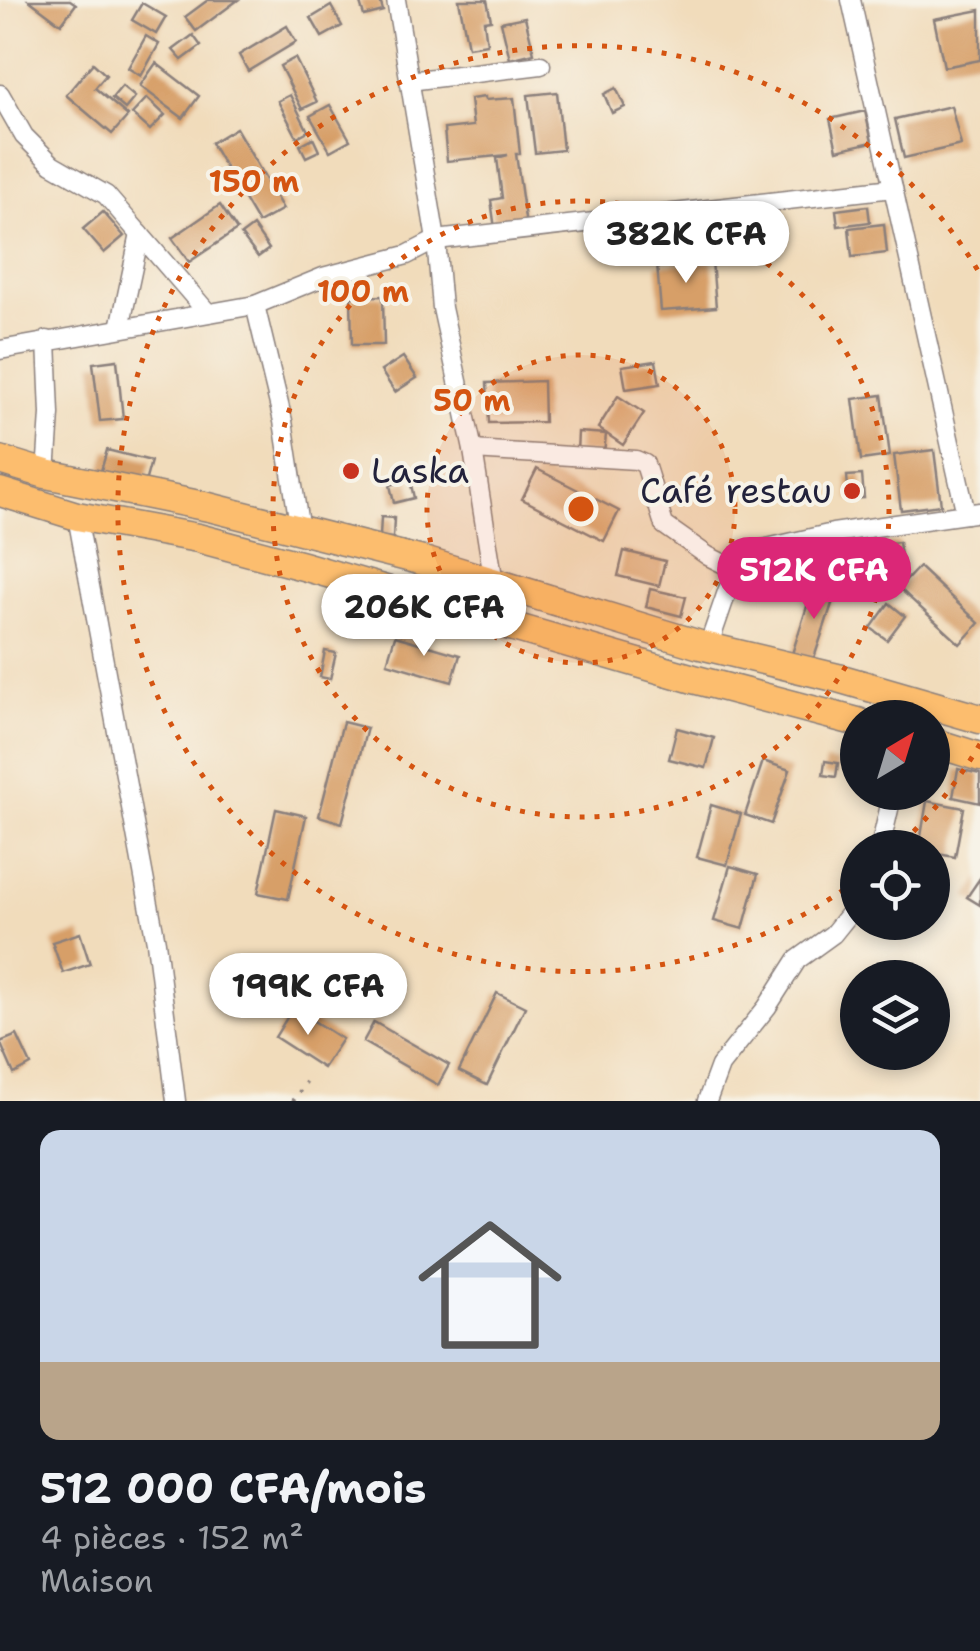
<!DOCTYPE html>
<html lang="fr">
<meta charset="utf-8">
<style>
:root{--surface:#171b24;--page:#242831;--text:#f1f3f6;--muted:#9ea1a6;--accent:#db2777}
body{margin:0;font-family:"Shantell Sans",sans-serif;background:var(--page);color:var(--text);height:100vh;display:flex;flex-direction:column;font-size:38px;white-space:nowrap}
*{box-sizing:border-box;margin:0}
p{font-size:32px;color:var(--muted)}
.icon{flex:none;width:55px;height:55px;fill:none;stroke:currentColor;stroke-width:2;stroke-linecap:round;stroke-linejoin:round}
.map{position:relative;height:1101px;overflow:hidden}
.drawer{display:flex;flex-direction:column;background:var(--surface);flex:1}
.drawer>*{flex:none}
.needle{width:65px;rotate:38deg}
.controls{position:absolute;left:840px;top:700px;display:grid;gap:20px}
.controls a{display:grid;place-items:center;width:110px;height:110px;border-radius:50%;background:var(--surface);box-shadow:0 5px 15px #0003;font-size:50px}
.price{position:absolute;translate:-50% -85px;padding:0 22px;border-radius:35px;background:#fff;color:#222;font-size:32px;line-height:65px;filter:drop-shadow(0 2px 5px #0008)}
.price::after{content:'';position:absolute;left:50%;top:60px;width:30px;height:22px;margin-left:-15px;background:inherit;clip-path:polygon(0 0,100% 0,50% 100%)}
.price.active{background:var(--accent);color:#fff}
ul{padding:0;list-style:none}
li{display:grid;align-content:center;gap:20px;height:530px;padding:0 40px}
li span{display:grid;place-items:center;height:310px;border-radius:20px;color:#555}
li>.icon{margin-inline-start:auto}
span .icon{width:180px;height:180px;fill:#fffc;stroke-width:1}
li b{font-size:42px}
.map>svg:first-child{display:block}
.building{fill:#d79f67}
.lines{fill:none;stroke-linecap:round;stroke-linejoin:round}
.minor-casing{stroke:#8a7f7b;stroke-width:21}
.primary-casing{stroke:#8a7f7b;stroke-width:31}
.path{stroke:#8a7f7b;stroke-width:4;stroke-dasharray:2.5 8;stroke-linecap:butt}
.minor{stroke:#fff;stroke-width:18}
.primary{stroke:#fcbd6e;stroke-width:28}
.ring{fill:none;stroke:#d45411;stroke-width:5;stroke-dasharray:5 10}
.poi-dot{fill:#c8321e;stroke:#f7f3e8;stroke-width:4}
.labels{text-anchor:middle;stroke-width:8;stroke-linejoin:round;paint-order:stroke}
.poi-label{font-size:35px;fill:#22223b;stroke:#f7f3e8;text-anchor:start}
.centre{fill:#d45411;stroke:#f7f3e8;stroke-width:5}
.ring-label{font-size:30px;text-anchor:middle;font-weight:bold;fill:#d45411;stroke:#f7f3e8;stroke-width:8;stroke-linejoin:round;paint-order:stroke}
</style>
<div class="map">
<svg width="980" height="1101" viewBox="0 0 980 1101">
<rect width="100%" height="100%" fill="#f7f3e8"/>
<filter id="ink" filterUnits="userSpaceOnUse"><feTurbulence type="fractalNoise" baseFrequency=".01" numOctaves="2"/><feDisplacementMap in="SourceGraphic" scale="20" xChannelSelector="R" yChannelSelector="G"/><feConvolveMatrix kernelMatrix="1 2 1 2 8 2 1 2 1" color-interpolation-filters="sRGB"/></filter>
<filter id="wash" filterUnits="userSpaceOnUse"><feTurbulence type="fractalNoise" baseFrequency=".0048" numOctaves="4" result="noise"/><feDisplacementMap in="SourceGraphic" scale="40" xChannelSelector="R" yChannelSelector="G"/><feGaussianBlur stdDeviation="2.25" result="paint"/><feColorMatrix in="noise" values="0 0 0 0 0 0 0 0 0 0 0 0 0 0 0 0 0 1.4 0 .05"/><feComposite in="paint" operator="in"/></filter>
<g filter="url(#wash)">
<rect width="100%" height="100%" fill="#f1dcbb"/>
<g id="blocks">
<g class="building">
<polygon points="29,0 70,0 76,4 61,24"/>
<polygon points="208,0 238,0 196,31 185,17"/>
<polygon points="359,0 380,0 383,11 364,16"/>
<polygon points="459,0 487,0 491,20 484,21 487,44 468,47"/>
<polygon points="142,3 166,17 156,34 132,20"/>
<polygon points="331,6 342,26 322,37 311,18"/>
<polygon points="980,10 980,60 944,67 934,19"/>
<polygon points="525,17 534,53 510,59 501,22"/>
<polygon points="287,26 296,42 248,71 239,55"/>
<polygon points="193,35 201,46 182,60 173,50"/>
<polygon points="146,36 159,44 141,76 128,68"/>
<polygon points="295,58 317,102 302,109 280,66"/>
<polygon points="93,63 106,75 95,88 128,116 112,134 66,95"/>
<polygon points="156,63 199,96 183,118 140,86"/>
<polygon points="122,86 135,97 125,109 112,98"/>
<polygon points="616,88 625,107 612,113 604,94"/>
<polygon points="557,92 563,150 535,153 528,95"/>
<polygon points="290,95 308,131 297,137 278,101"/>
<polygon points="485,97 485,100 514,98 520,154 516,154 526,226 495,229 491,200 502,198 497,158 508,155 447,161 444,129 473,126 470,99"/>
<polygon points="147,98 165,115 150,130 132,114"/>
<polygon points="330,105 350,140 330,151 310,116"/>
<polygon points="951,106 961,145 904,158 895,119"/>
<polygon points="865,111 872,142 837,150 830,119"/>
<polygon points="236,128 283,209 258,223 211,143"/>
<polygon points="313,138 319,151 306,157 300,145"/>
<polygon points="220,205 237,230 189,262 172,238"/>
<polygon points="868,206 870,222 838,226 836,210"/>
<polygon points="103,212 124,236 104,253 83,229"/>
<polygon points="884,224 887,253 852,257 849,228"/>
<polygon points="253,226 269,249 258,257 241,235"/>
<polygon points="712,261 716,307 661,311 657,265"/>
<polygon points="383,296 384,345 352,345 351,297"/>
<polygon points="403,357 417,378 395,392 381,371"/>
<polygon points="117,360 123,419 100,421 93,363"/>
<polygon points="656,361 660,384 626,389 622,366"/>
<polygon points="543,381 544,422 489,423 487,383"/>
<polygon points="882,395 890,456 861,460 853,399"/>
<polygon points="618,396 644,413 623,445 598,428"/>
<polygon points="578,432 606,434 604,454 577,452"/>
<polygon points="107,450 151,461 143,490 99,478"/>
<polygon points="934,450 941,505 901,510 894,455"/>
<polygon points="537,469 619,511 604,541 522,499"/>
<polygon points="862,475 864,498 849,499 847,476"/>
<polygon points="410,480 414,498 394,503 390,485"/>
<polygon points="381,517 394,518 393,538 380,537"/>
<polygon points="899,542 901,556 878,559 876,545"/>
<polygon points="624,551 665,561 659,586 618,576"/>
<polygon points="919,567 979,623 960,644 899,588"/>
<polygon points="814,584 836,592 813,661 792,654"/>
<polygon points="650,589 686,597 681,616 646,607"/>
<polygon points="889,603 905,616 887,640 871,628"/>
<polygon points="395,636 460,655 452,682 387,663"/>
<polygon points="325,651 336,653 330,679 320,677"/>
<polygon points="343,722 367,728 342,823 319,816"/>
<polygon points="677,728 714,738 706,768 669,759"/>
<polygon points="763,761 790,770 771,824 745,815"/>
<polygon points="825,761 838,763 836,777 823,775"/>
<polygon points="958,769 980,774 980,803 953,797"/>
<polygon points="927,801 964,808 955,857 932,853 932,848 919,848"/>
<polygon points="711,805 741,814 727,865 697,857"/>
<polygon points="276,809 306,816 288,899 258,893"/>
<polygon points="730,866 758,874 743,929 714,921"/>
<polygon points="980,878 980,905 967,897"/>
<polygon points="80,933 90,964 63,973 52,942"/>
<polygon points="497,993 525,1007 487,1085 459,1071"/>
<polygon points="293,1008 342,1039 323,1068 275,1037"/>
<polygon points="374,1022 449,1065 438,1085 363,1042"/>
<polygon points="17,1035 31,1065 14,1074 0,1042"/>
</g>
</g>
</g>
<g filter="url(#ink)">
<use href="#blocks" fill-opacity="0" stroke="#8a7f7b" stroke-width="2.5"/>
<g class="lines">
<g class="minor-casing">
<g id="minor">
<polyline points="396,0 436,240 442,308 473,450 494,583"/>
<polyline points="851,0 966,514"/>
<polyline points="409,81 541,65"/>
<polyline points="0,94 24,136 52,164 106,195 207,312"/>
<polyline points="255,305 283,421 300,531"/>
<polyline points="120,328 140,234"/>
<polyline points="0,350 255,305 323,277 407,255 436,240 893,188"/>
<polyline points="473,450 636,460 645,464 664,525 708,556 738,571"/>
<polyline points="46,474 50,414 47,340"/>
<polyline points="77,516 156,942 176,1101"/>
<polyline points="708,647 728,589 738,571 758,550 833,533 980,512"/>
<polyline points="880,848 893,792"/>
<polyline points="707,1101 720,1066 767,1007 797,960 833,934 858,903"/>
</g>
</g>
<g class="primary-casing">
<g id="primary">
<polyline points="0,460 46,474 209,507 427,562 700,645 838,678 980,719"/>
<polyline points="0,492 77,516 198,538 303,566 697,680 858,722"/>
<polyline points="932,742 980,757"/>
</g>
</g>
<polyline class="path" points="293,1101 306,1082"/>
<use href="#minor" class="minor"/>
<use href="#primary" class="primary"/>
</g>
</g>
<circle cx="581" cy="509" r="154" fill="#d45411" fill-opacity=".12"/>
<g class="ring">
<circle cx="581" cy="509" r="154"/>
<circle cx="581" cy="509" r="308"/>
<path d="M980 744A463 463 0 0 1 900 845M856 881A463 463 0 1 1 980 274"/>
</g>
<g class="poi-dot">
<circle cx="351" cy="471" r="10"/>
<circle cx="852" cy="491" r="10"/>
</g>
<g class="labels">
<g class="poi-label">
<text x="371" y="483">Laska</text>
<text x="832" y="503" text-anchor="end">Café restau</text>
</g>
</g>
<circle cx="581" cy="509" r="15" class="centre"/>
<g class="ring-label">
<text x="254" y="192">150 m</text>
<text x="363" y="302">100 m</text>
<text x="472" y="411">50 m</text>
</g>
</svg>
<div class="controls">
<a><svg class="needle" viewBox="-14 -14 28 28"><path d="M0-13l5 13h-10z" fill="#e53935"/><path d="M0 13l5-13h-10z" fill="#9ea1a6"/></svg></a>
<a><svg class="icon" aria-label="locate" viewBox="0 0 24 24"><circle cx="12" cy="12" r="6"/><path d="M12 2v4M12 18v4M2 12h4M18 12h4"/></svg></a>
<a><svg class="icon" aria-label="layers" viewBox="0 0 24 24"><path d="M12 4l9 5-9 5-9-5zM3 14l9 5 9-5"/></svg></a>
</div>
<b class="price" style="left:686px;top:286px">382K CFA</b>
<b class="price active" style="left:814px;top:622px">512K CFA</b>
<b class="price" style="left:424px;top:659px">206K CFA</b>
<b class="price" style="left:308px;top:1038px">199K CFA</b>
</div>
<section class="drawer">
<ul>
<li><span style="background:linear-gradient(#c9d6e8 75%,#b9a48a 0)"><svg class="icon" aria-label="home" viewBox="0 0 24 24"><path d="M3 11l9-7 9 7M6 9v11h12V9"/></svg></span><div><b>512 000 CFA/mois</b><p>4 pièces · 152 m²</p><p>Maison</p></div></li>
</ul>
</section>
